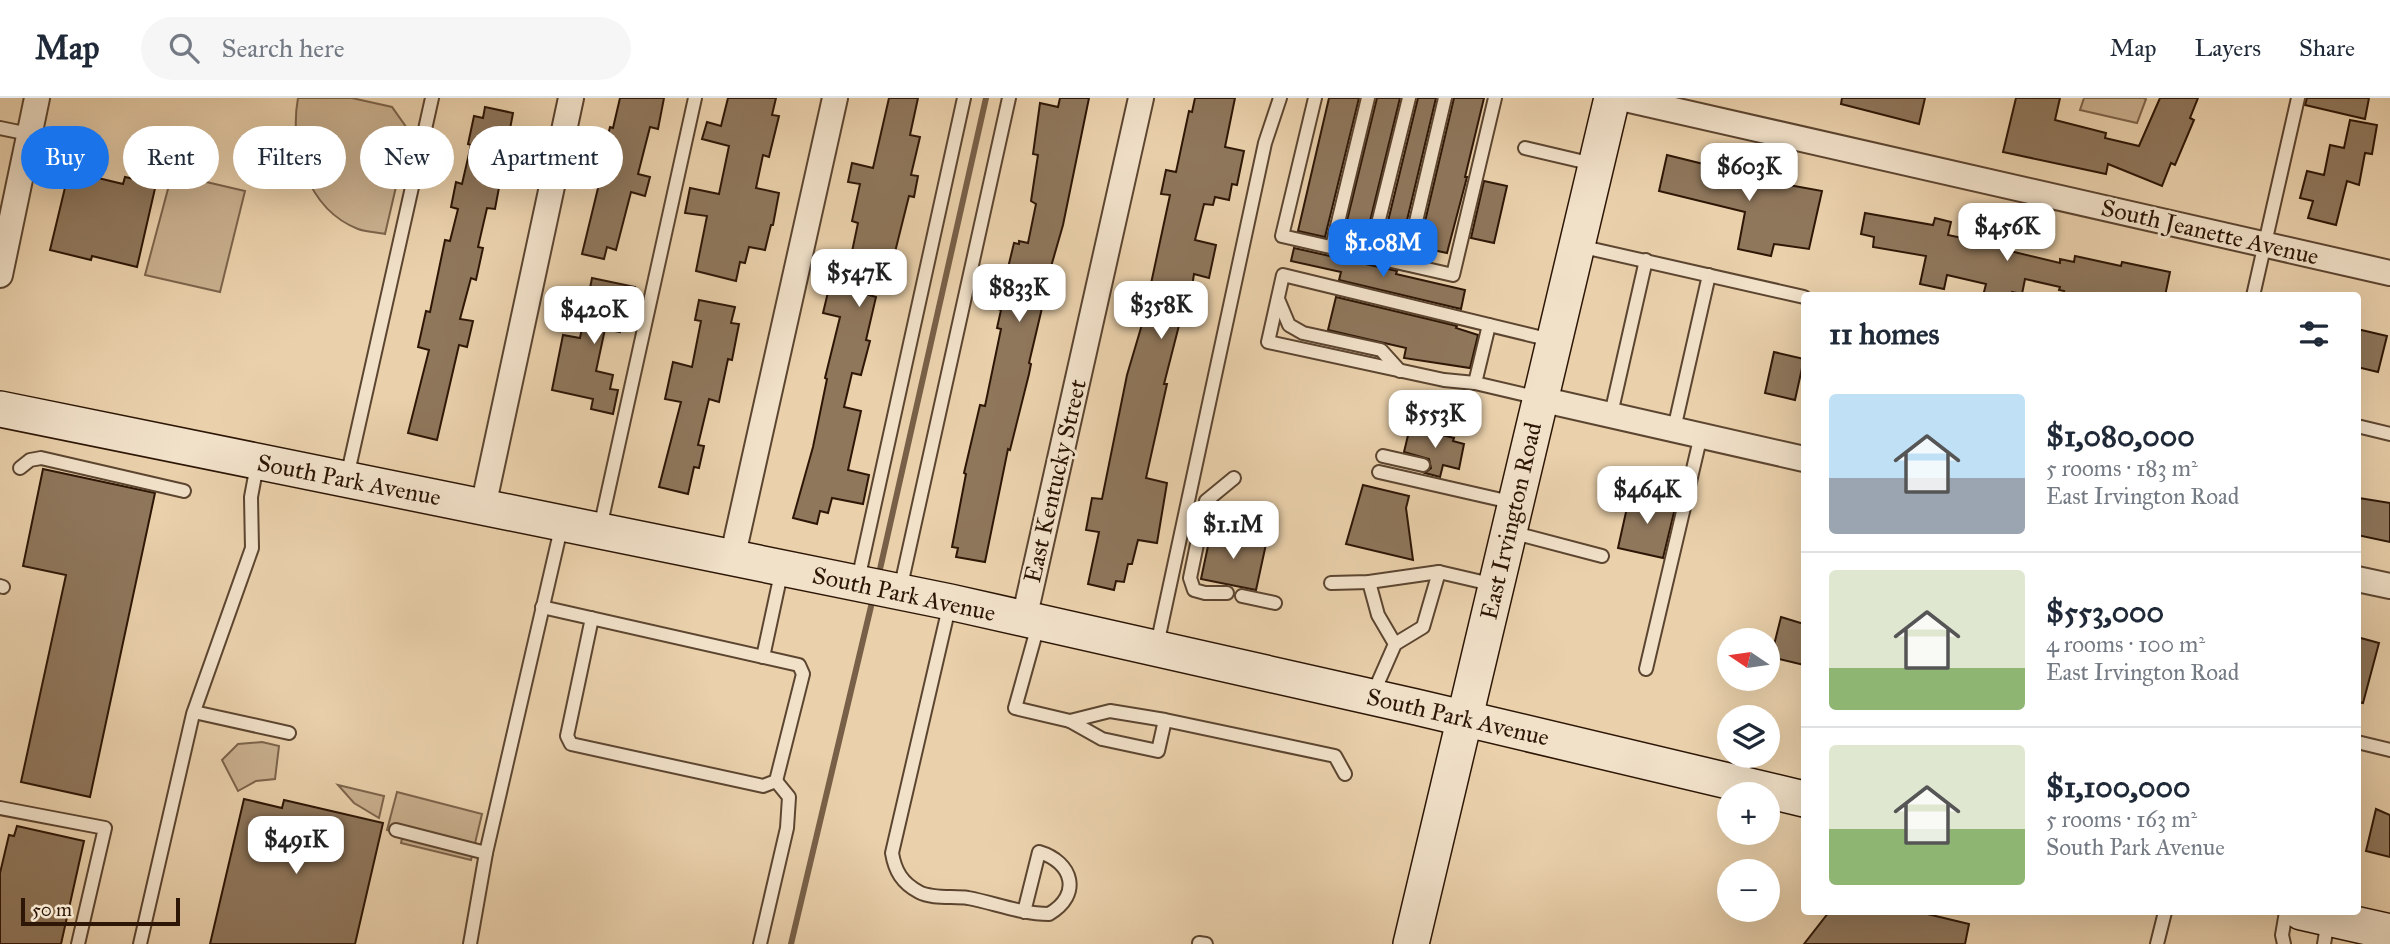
<!DOCTYPE html>
<meta charset="utf-8">
<style>
:root{--surface:#fff;--page:#f6f6f7;--text:#1f2937;--muted:#747a83;--line:#e0e1e3;--accent:#1a73e8}
body{margin:0;font-family:"IM FELL Great Primer",serif;background:var(--page);color:var(--text);height:100vh;display:flex;flex-direction:column;font-size:26px;white-space:nowrap}
*{box-sizing:border-box;margin:0}
p{font-size:23px;color:var(--muted)}
.icon{flex:none;width:38px;height:38px;fill:none;stroke:currentColor;stroke-width:2;stroke-linecap:round;stroke-linejoin:round}
.map{position:relative;flex:1;overflow:hidden}
.side{position:absolute;left:1801px;top:194px;width:560px;height:623px;display:flex;flex-direction:column;background:var(--surface);border-radius:7px;box-shadow:0 7px 28px #0002}
.side>*{flex:none}
.hud{position:absolute;left:21px;top:28px;width:665px;height:63px;display:flex;gap:14px}
.needle{width:46px;rotate:283deg}
.controls{position:absolute;left:1717px;top:530px;display:grid;gap:14px}
.controls a{display:grid;place-items:center;width:63px;height:63px;border-radius:50%;background:var(--surface);box-shadow:0 7px 28px #0002;font-size:35px}
.scale{position:absolute;left:21px;bottom:18px;width:159px;box-sizing:border-box;padding-left:7px;border:4px solid #2d1606;border-top:0;font-size:19px;line-height:24px;white-space:nowrap;color:#2d1606;-webkit-text-stroke:5px #f1e1c9;paint-order:stroke}
.price{position:absolute;translate:-50% -60px;padding:0 16px;border-radius:14px;background:#fff;color:#222;font-size:23px;line-height:46px;filter:drop-shadow(0 2px 4px #0008)}
.price::after{content:'';position:absolute;left:50%;top:42px;width:21px;height:16px;margin-left:-10px;background:inherit;clip-path:polygon(0 0,100% 0,50% 100%)}
.price.on{background:var(--accent);color:#fff}
ul{padding:0;list-style:none}
li{display:flex;align-items:center;gap:21px;height:175px;padding:0 28px}
li+li{border-top:2px solid var(--line)}
li span{display:grid;place-items:center;flex:none;width:196px;height:140px;border-radius:7px;color:#555}
li>.icon{margin-inline-start:auto}
span .icon{width:84px;height:84px;fill:#fffc;stroke-width:1}
li b{font-size:30px}
h2{display:flex;justify-content:space-between;align-items:center;height:84px;padding:0 28px;font-size:30px}
.tag{padding:0 24px;border-radius:32px;background:var(--surface);box-shadow:0 7px 28px #0002;font-size:24px;line-height:63px}
.tag.on{background:var(--accent);color:#fff}
header{display:flex;align-items:center;gap:42px;box-sizing:border-box;height:98px;padding:0 35px;background:var(--surface);border-bottom:2px solid var(--line)}
header strong{font-size:33px}
nav{display:flex;gap:38px;margin-inline-start:auto;font-size:24px}
.search{width:490px;height:63px;background:var(--page);display:flex;align-items:center;gap:18px;box-sizing:border-box;padding:0 24px;border-radius:38px;color:var(--muted);font-size:26px}
.map>svg:first-child{display:block}
.green{fill:#cab190;stroke:#7c644b;stroke-width:2}
.lines{fill:none;stroke-linecap:round;stroke-linejoin:round}
.stream{stroke:#786048;stroke-width:6}
.building{fill:#8f775c;stroke:#2d1606;stroke-width:2}
.lane-casing{stroke:#5c4530;stroke-width:16}
.street-casing{stroke:#5c4530;stroke-width:28}
.secondary-casing{stroke:#2d1606;stroke-width:38}
.lane{stroke:#f1e1c9;stroke-width:12}
.street{stroke:#f1e1c9;stroke-width:24}
.secondary{stroke:#f1e1c9;stroke-width:35}
.labels{text-anchor:middle;stroke-width:6;stroke-linejoin:round;paint-order:stroke}
.street-label{font-size:24px;fill:#2d1606;stroke:#f1e1c9}
</style>
<header>
<strong>Map</strong>
<div class="search"><svg class="icon" aria-label="search" viewBox="0 0 24 24"><circle cx="10" cy="10" r="6"/><path d="M15 15l6 6"/></svg>Search here</div>
<nav><a>Map</a><a>Layers</a><a>Share</a></nav>
</header>
<div class="map">
<svg width="2390" height="846" viewBox="0 0 2390 846">
<rect width="100%" height="100%" fill="#ead1ac"/>
<filter id="stains"><feTurbulence type="fractalNoise" baseFrequency=".00286" numOctaves="4"/><feColorMatrix values="0 0 0 0 .2 0 0 0 0 .09 0 0 0 0 .02 0 0 0 .5 -.17"/></filter>
<radialGradient id="worn" r=".72"><stop offset=".6" stop-color="#630" stop-opacity="0"/><stop offset="1" stop-color="#630" stop-opacity=".3"/></radialGradient>
<g class="green">
<path d="M298,0H352L392,9L409,33L385,136C376,134 366,134 358,131C307,111 289,48 298,0Z"/>
<polygon points="2084,0 2143,0 2146,1 2137,25 2080,12"/>
<polygon points="172,76 245,93 220,194 145,177"/>
<polygon points="262,644 279,648 275,681 256,683 238,693 222,662 238,646"/>
<polygon points="338,687 384,698 379,720 354,705"/>
<polygon points="397,694 482,716 471,762 401,745 403,736 387,732"/>
</g>
<g class="lines">
<g class="stream">
<polyline points="878,480 986,0"/>
<polyline points="791,846 873,500"/>
</g>
</g>
<g class="building">
<polygon points="620,0 664,0 658,31 650,29 638,76 650,79 645,98 631,94 616,152 607,149 604,161 582,156 599,86 596,86 610,29 613,30"/>
<polygon points="728,0 776,0 772,17 779,18 769,59 763,57 756,90 779,95 773,127 771,127 765,152 749,149 745,165 740,164 736,183 696,173 707,118 685,115 690,90 719,96 729,48 702,41 707,24 721,28"/>
<polygon points="889,0 918,0 910,37 920,39 911,77 918,78 914,99 909,98 895,154 886,152 884,158 879,156 869,197 876,199 866,242 870,243 861,277 852,275 844,309 861,313 848,372 869,377 863,406 832,400 828,415 820,413 817,426 793,420 813,349 827,281 825,280 840,219 823,215 829,190 834,191 841,166 849,168 858,125 852,123 860,86 848,84 852,65 873,70"/>
<polygon points="1060,0 1089,0 1063,127 1044,193 1046,193 1029,265 1031,266 1029,276 1010,352 1008,351 985,464 956,459 958,450 952,449 966,376 964,375 980,307 985,308 1001,231 997,230 1001,212 998,211 1014,145 1019,146 1019,143 1028,145 1036,106 1031,103 1038,57 1033,56 1040,5 1058,9"/>
<polygon points="1195,0 1235,0 1225,49 1244,53 1237,87 1232,86 1229,102 1215,99 1213,107 1204,106 1195,142 1216,147 1209,180 1194,176 1190,201 1186,200 1164,286 1167,286 1146,380 1167,385 1157,445 1138,442 1132,466 1128,466 1124,484 1116,483 1114,492 1088,486 1099,434 1086,432 1092,400 1102,401 1127,277 1143,223 1170,97 1161,96 1166,72 1176,74 1189,13 1192,14"/>
<polygon points="1329,0 1359,0 1325,139 1298,133"/>
<polygon points="1377,0 1400,0 1364,148 1342,143"/>
<polygon points="1418,0 1436,0 1399,156 1381,152"/>
<polygon points="1454,0 1484,0 1465,79 1467,79 1447,155 1419,149"/>
<polygon points="1842,0 1925,0 1919,26 1841,6"/>
<polygon points="2016,0 2060,0 2055,22 2106,35 2105,40 2139,48 2160,0 2198,0 2190,20 2194,22 2175,67 2171,65 2162,88 2108,66 2106,76 2003,54"/>
<polygon points="2307,0 2369,0 2365,21 2305,7"/>
<polygon points="485,9 513,15 495,111 487,110 478,149 483,150 476,182 471,180 460,221 473,223 467,249 459,247 437,342 408,335 429,252 418,249 426,213 430,214 445,142 450,143 458,111 451,109 456,84 462,86 471,47 468,46 474,18 483,20"/>
<polygon points="2350,22 2377,27 2372,56 2365,55 2359,87 2347,83 2336,127 2308,120 2313,103 2300,100 2307,73 2324,77 2330,47 2344,50"/>
<polygon points="1667,57 1740,75 1739,78 1822,93 1809,151 1774,146 1771,158 1738,151 1745,114 1659,93"/>
<polygon points="69,73 123,86 125,79 156,86 137,169 92,158 91,162 50,152"/>
<polygon points="1484,83 1507,88 1494,145 1471,140"/>
<polygon points="1865,115 1933,127 1935,120 1951,124 1948,137 1995,147 1996,140 2012,143 2010,153 2060,165 2060,161 2074,164 2075,158 2121,168 2122,164 2170,174 2165,198 2062,198 2064,193 2059,192 2060,189 2025,181 2022,196 2012,194 2011,198 1983,198 1986,186 1947,177 1944,191 1920,186 1926,158 1873,149 1874,139 1861,136"/>
<polygon points="1294,150 1397,173 1396,176 1465,192 1461,211 1339,182 1341,174 1291,163"/>
<polygon points="592,180 635,189 628,224 623,223 620,234 605,231 596,273 613,277 610,291 618,292 613,316 591,311 593,301 552,292 563,237 580,240"/>
<polygon points="1336,199 1457,228 1456,230 1478,237 1470,270 1404,260 1406,250 1328,232"/>
<polygon points="699,202 735,209 731,225 739,226 732,262 728,261 719,304 709,301 698,347 704,348 699,370 694,369 688,396 659,389 681,304 665,301 673,264 692,269 701,223 695,222"/>
<polygon points="2357,231 2387,238 2378,274 2357,269"/>
<polygon points="1774,254 1804,261 1795,302 1765,295"/>
<polygon points="1410,329 1454,340 1453,343 1464,346 1459,371 1443,367 1440,379 1425,375 1431,370 1429,361 1404,354"/>
<polygon points="43,371 155,395 90,699 21,684 66,477 23,468"/>
<polygon points="1363,387 1409,398 1406,410 1413,462 1346,446"/>
<polygon points="1630,396 1676,406 1663,460 1618,450"/>
<polygon points="2359,400 2390,405 2390,444 2357,437"/>
<polygon points="1211,434 1266,446 1256,492 1201,481"/>
<polygon points="1781,519 1804,526 1804,567 1771,559"/>
<polygon points="2357,539 2379,545 2363,605 2357,604"/>
<polygon points="244,701 282,710 284,702 383,725 355,846 210,846"/>
<polygon points="2376,711 2390,717 2390,759 2366,753"/>
<polygon points="17,728 84,743 61,846 0,846 0,775 9,737 14,738"/>
<polygon points="1829,814 1919,814 1969,826 1965,846 1804,846"/>
</g>
<g class="lines">
<g class="lane-casing">
<g id="lane">
<polyline points="1315,0 1282,138 1453,177 1495,0"/>
<polyline points="0,30 29,36"/>
<polyline points="1525,50 1593,66"/>
<polyline points="1579,148 1804,199"/>
<polyline points="1332,149 1368,0"/>
<polyline points="1370,158 1409,0"/>
<polyline points="1406,166 1445,0"/>
<polyline points="2253,198 2298,0"/>
<polyline points="1278,201 1289,227 1303,235 1381,252 1400,273"/>
<polyline points="1475,285 1489,227"/>
<polyline points="1539,300 1475,285 1444,282 1268,244 1283,177 1551,242"/>
<polyline points="1611,316 1646,162"/>
<polyline points="2357,328 2390,336"/>
<polyline points="1674,331 1709,177"/>
<polyline points="1383,358 1423,367"/>
<polyline points="20,370 30,362 41,360 184,393"/>
<polyline points="1379,374 1515,405"/>
<polyline points="347,379 432,0"/>
<polyline points="600,430 695,0"/>
<polyline points="1511,434 1602,458"/>
<polyline points="858,482 964,0"/>
<polyline points="1369,484 1378,517 1395,546"/>
<polyline points="1331,485 1369,484 1439,474"/>
<polyline points="0,488 3,489"/>
<polyline points="900,492 1009,0"/>
<polyline points="1227,495 1205,495 1194,492 1190,480 1206,403 1234,380"/>
<polyline points="1242,498 1275,505"/>
<path d="M950,505L892,755C895,773 902,785 919,794C932,801 953,798 968,800C995,805 1021,816 1049,816C1082,797 1073,764 1039,754L1024,814"/>
<polyline points="542,509 799,567 803,576 776,683 763,688 571,646 567,638 592,520"/>
<polyline points="1039,524 1015,610 1070,623"/>
<polyline points="1157,547 1265,45 1280,0"/>
<polyline points="763,559 782,471"/>
<polyline points="1646,571 1701,337"/>
<polyline points="1373,596 1395,546 1423,529 1439,474 1495,487"/>
<polyline points="194,614 289,635"/>
<polyline points="1165,622 1110,613 1070,623 1102,641 1158,653 1165,622 1335,658 1345,676"/>
<polyline points="2357,644 2390,652"/>
<polyline points="0,710 105,730 78,846"/>
<polyline points="396,732 486,755"/>
<polyline points="1199,845 1206,846"/>
<polyline points="140,846 193,616 252,450 251,399 257,367"/>
<polyline points="470,846 486,755 562,426"/>
<polyline points="760,846 787,730 789,699 776,683"/>
<polyline points="2157,846 2165,814"/>
<polyline points="2284,846 2282,837 2286,814"/>
<polyline points="2324,846 2328,822"/>
</g>
</g>
<g class="street-casing">
<g id="street">
<polyline points="1621,0 2390,175"/>
<polyline points="0,177 37,0"/>
<polyline points="1540,301 1804,361"/>
<polyline points="483,409 571,0"/>
<polyline points="732,461 835,0"/>
<polyline points="2357,481 2390,488"/>
<polyline points="1024,521 1141,0"/>
</g>
</g>
<g class="secondary-casing">
<g id="secondary">
<polyline points="0,311 950,504 1416,609 1804,701"/>
<polyline points="2301,814 2390,834"/>
<polyline points="1411,846 1612,0"/>
</g>
</g>
<use href="#lane" class="lane"/>
<use href="#street" class="street"/>
<use href="#secondary" class="secondary"/>
</g>
<g class="labels">
<g class="street-label">
<text transform="translate(2210 134) rotate(13)" y="8">South Jeanette Avenue</text>
<text transform="translate(349 382) rotate(11)" y="8">South Park Avenue</text>
<text transform="translate(1055 383) rotate(-77)" y="8">East Kentucky Street</text>
<text transform="translate(1511 423) rotate(-77)" y="8">East Irvington Road</text>
<text transform="translate(904 496) rotate(12)" y="8">South Park Avenue</text>
<text transform="translate(1458 619) rotate(13)" y="8">South Park Avenue</text>
</g>
</g>
<rect width="100%" height="100%" filter="url(#stains)"/>
<rect width="100%" height="100%" fill="url(#worn)"/>
</svg>
<div class="controls">
<a><svg class="needle" viewBox="-14 -14 28 28"><path d="M0-13l5 13h-10z" fill="#e53935"/><path d="M0 13l5-13h-10z" fill="#747a83"/></svg></a>
<a><svg class="icon" aria-label="layers" viewBox="0 0 24 24"><path d="M12 4l9 5-9 5-9-5zM3 14l9 5 9-5"/></svg></a>
<a>+</a>
<a>−</a>
</div>
<div class="scale">50 m</div>
<b class="price" style="left:1749px;top:105px">$603K</b>
<b class="price" style="left:2007px;top:165px">$456K</b>
<b class="price on" style="left:1383px;top:181px">$1.08M</b>
<b class="price" style="left:859px;top:211px">$547K</b>
<b class="price" style="left:1019px;top:226px">$833K</b>
<b class="price" style="left:1161px;top:243px">$358K</b>
<b class="price" style="left:594px;top:248px">$420K</b>
<b class="price" style="left:1435px;top:352px">$553K</b>
<b class="price" style="left:1647px;top:428px">$464K</b>
<b class="price" style="left:1233px;top:463px">$1.1M</b>
<b class="price" style="left:296px;top:778px">$491K</b>
<div class="hud">
<a class="tag on">Buy</a>
<a class="tag">Rent</a>
<a class="tag">Filters</a>
<a class="tag">New</a>
<a class="tag">Apartment</a>
</div>
<section class="side">
<h2>11 homes<svg class="icon" aria-label="filters" viewBox="0 0 24 24"><path d="M4 7h16M4 17h16"/><circle cx="9" cy="7" r="2"/><circle cx="15" cy="17" r="2"/></svg></h2>
<ul>
<li><span style="background:linear-gradient(#bfe0f5 60%,#9aa5b1 0)"><svg class="icon" aria-label="home" viewBox="0 0 24 24"><path d="M3 11l9-7 9 7M6 9v11h12V9"/></svg></span><div><b>$1,080,000</b><p>5 rooms · 183 m²</p><p>East Irvington Road</p></div></li>
<li><span style="background:linear-gradient(#dfe7d0 70%,#8fb573 0)"><svg class="icon" aria-label="home" viewBox="0 0 24 24"><path d="M3 11l9-7 9 7M6 9v11h12V9"/></svg></span><div><b>$553,000</b><p>4 rooms · 100 m²</p><p>East Irvington Road</p></div></li>
<li><span style="background:linear-gradient(#dfe7d0 60%,#8fb573 0)"><svg class="icon" aria-label="home" viewBox="0 0 24 24"><path d="M3 11l9-7 9 7M6 9v11h12V9"/></svg></span><div><b>$1,100,000</b><p>5 rooms · 163 m²</p><p>South Park Avenue</p></div></li>
</ul>
</section>
</div>
